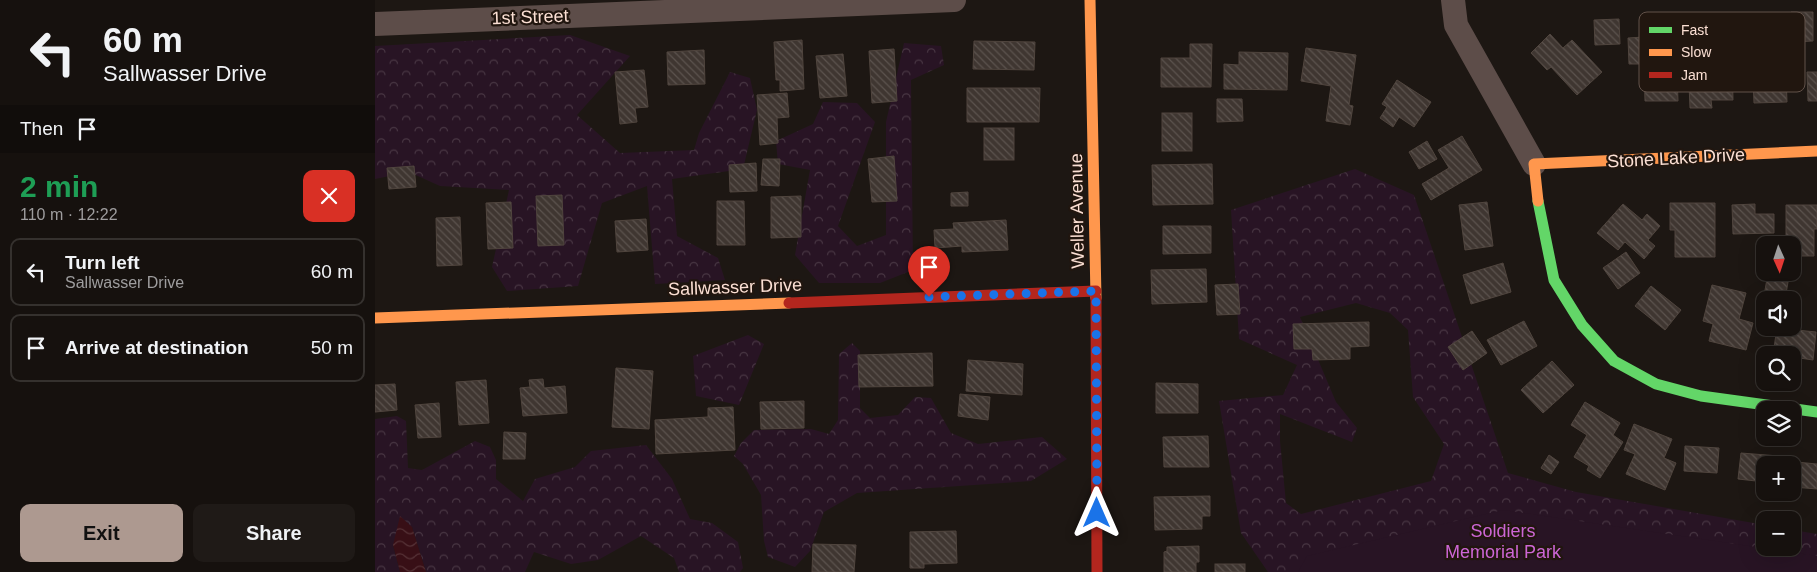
<!DOCTYPE html>
<meta charset="utf-8">
<style>
:root{--surface:#16110e;--page:#1f1a17;--text:#f1f3f6;--muted:#9e9d9e;--line:#35312e;--accent:#ad9990}
body{margin:0;font-family:Helvetica,sans-serif;background:var(--page);color:var(--text);height:100vh;display:flex;flex-direction:column;font-size:19px;white-space:nowrap}
*{box-sizing:border-box;margin:0}
p{font-size:16px;color:var(--muted)}
.icon{flex:none;width:28px;height:28px;fill:none;stroke:currentColor;stroke-width:2;stroke-linecap:round;stroke-linejoin:round}
.map{position:relative;flex:1;overflow:hidden}
.sheet{display:flex;flex-direction:column;background:var(--surface);width:375px}
.sheet>*{flex:none}
.hud{background:#16110e;color:var(--text);overflow:hidden}
.needle{width:32px;rotate:177deg}
.fabs{position:absolute;left:1381px;top:236px;display:grid;gap:10px}
.fabs a{display:grid;place-items:center;width:45px;height:45px;border-radius:10px;background:var(--surface);box-shadow:0 5px 20px #0002,0 0 0 1px var(--line);font-size:25px}
.pin{position:absolute;display:grid;place-items:center;width:42px;height:42px;color:#fff;margin:-51px -21px;border-radius:50% 50% 50% 0;rotate:-45deg;box-shadow:0 0 5px #0007}
.pin .icon{rotate:45deg}
.me{position:absolute;width:55px;margin:-28px;rotate:0deg;stroke-linejoin:round;filter:drop-shadow(0 0 4px #0008)}
.turn{display:flex;align-items:center;gap:18px;height:105px;padding:0 20px;font-size:22px}
.turn .icon{width:65px;height:65px;stroke-width:2.5}
.turn b{display:block;font-size:35px;line-height:42px}
.then{display:flex;align-items:center;height:48px;padding:0 20px;background:#0003;gap:10px;font-size:19px}
.round{display:grid;place-items:center;flex:none;width:52px;height:52px;border-radius:10px;background:var(--page)}
.headline{display:flex;align-items:center;justify-content:space-between;height:85px;padding:0 20px}
h1{font-size:30px;font-weight:600;line-height:38px;color:#1e9e55}
.primary-button{display:flex;gap:10px;margin-top:auto;padding:10px 20px}
.primary-button a{flex:1;height:58px;border-radius:10px;background:var(--accent);color:#111;font-size:20px;font-weight:600;line-height:58px;text-align:center}
.primary-button a+a{background:var(--page);color:var(--text)}
ul{padding:0;list-style:none}
li{display:flex;align-items:center;gap:15px;height:68px;margin:0 10px 8px;padding:0 10px;border:2px solid var(--line);border-radius:10px}
li div{flex:1}
li b{display:block;font-size:19px}
li em{font-style:normal}
main{display:flex;flex:1;min-height:0}
.map>svg:first-child{display:block}
</style>
<main>
<section class="sheet">
<div class="hud">
<div class="turn"><svg class="icon" aria-label="left" viewBox="0 0 24 24"><path d="M17 20v-9H6M10 6l-5 5 5 5"/></svg><div><b>60 m</b>Sallwasser Drive</div></div>
<div class="then">Then<svg class="icon" aria-label="arrive" viewBox="0 0 24 24"><path d="M6 21V4h12l-3 4 3 4H6"/></svg></div>
</div>
<div class="headline"><div><h1>2 min</h1><p>110 m · 12:22</p></div><a class="round" style="background:#d93025;color:#fff"><svg class="icon" aria-label="close" viewBox="0 0 24 24"><path d="M6 6l12 12M18 6L6 18"/></svg></a></div>
<ul>
<li><svg class="icon" aria-label="left" viewBox="0 0 24 24"><path d="M17 20v-9H6M10 6l-5 5 5 5"/></svg><div><b>Turn left</b><p>Sallwasser Drive</p></div><em>60 m</em></li>
<li><svg class="icon" aria-label="arrive" viewBox="0 0 24 24"><path d="M6 21V4h12l-3 4 3 4H6"/></svg><div><b>Arrive at destination</b></div><em>50 m</em></li>
</ul>
<div class="primary-button"><a>Exit</a><a>Share</a></div>
</section>
<div class="map">
<svg width="1442" height="572" viewBox="0 0 1442 572">
<defs>
<pattern id="forest-crowns" width="20" height="18" patternUnits="userSpaceOnUse" patternTransform="scale(1.25)"><rect width="20" height="18" fill="#281424"/><path d="M2 6a3 3 0 1 1 6 0M12 15a3 3 0 1 1 6 0" fill="none" stroke="#483643"/></pattern>
<pattern id="water-waves" width="16" height="10" patternUnits="userSpaceOnUse" patternTransform="scale(1.25)"><rect width="16" height="10" fill="#380f16"/><path d="M0 5q4-4 8 0t8 0" fill="none" stroke="#563237"/></pattern>
<pattern id="building-back-hatch" width="6" height="6" patternUnits="userSpaceOnUse" patternTransform="scale(1.25)"><rect width="6" height="6" fill="#3f3631"/><path d="M-1 5l2 2M0 0l6 6M5-1l2 2" fill="none" stroke="#5c534e"/></pattern>
</defs>
<rect width="100%" height="100%" fill="#1d1713"/>
<!-- forest -->
<g fill="url(#forest-crowns)" fill-rule="evenodd">
<path d="M195 35 255 56 202 115 245 153 319 150 324 133 355 72 375 78 382 110 368 169 297 179 302 236 343 258 350 280 280 284 272 186 227 203 203 286 132 291 117 267 134 190 65 186 34 172 0 179V46Z"/>
<path d="M529 43 566 46 569 65 536 80 538 270 505 283H444L420 255 435 170 403 164 401 141 438 124 448 102 482 103 500 122 463 226 482 246 511 235V122Z"/>
<path d="M980 169 1039 195 1133 473 1201 492 1390 525V548H1418V530L1442 534V572H893L866 533 844 401 908 395 922 365 864 339 856 210ZM981 303 1015 313 1033 330 1038 397 1069 444 1056 481 926 514 911 503 905 441V414L977 442 982 428 961 402 925 317Z"/>
<path d="M373 335 389 344 364 405 321 396 318 356Z"/>
<path d="M477 343 485 351V408L495 418 523 415 540 397 556 398 576 433 603 444 667 437 692 459 656 481 482 493 449 512 435 551 420 567 393 557 389 541 386 495 368 464 359 456 366 443 379 430 436 429 454 434 463 420 464 354Z"/>
<path d="M22 416 31 421 33 468 47 470 100 441 115 447 121 460V479L148 501 160 479 200 467 216 451 271 445 297 479 315 519 337 523 363 542 368 568 365 572H304L299 558 266 536 223 560 196 564 159 552 150 572H51L37 527 18 545 25 572H0V419Z"/>
</g>
<!-- park -->
<path fill="#281424" d="M1128 510 1442 556V572H923L932 556Z"/>
<!-- water -->
<path fill="url(#water-waves)" d="M25 516 37 527 51 572H25L18 545Z"/>
<!-- building -->
<g fill="url(#building-back-hatch)" stroke="#50453e">
<path d="M1416 12H1438V41L1417 42Z"/>
<path d="M1244 19 1245 44 1220 45 1219 20Z"/>
<path d="M1175 34 1188 48 1197 40 1227 72 1202 95 1176 67 1172 70 1156 53Z"/>
<path d="M1269 37 1270 60 1285 59V74L1302 73 1303 101H1270L1269 64H1254L1253 38Z"/>
<path d="M427 40 429 89 405 91V80H401L399 42Z"/>
<path d="M599 41 660 42 659 70 598 69Z"/>
<path d="M815 44H837L836 87H786V58H815Z"/>
<path d="M931 48 981 55 974 105 978 106 975 125 951 121 956 86 926 81Z"/>
<path d="M519 49 522 101 497 103 494 51Z"/>
<path d="M329 50 330 84 293 85 292 52Z"/>
<path d="M864 52 913 53 912 90 849 89V64L864 65Z"/>
<path d="M468 54 472 96 445 98 441 56Z"/>
<path d="M1357 57 1358 100H1336L1337 108H1315L1314 84H1324L1323 58Z"/>
<path d="M269 70 273 107 260 108 262 122 245 124 240 72Z"/>
<path d="M1432 72H1442V101H1433Z"/>
<path d="M1411 74 1412 102 1379 103 1378 76Z"/>
<path d="M1022 80 1056 102 1039 127 1024 117 1018 127 1005 118 1012 107 1007 104Z"/>
<path d="M592 88H665L664 122H592Z"/>
<path d="M412 93 414 117 402 118 403 143 385 145 382 95Z"/>
<path d="M842 99H867L868 121 842 122Z"/>
<rect x="787" y="113" width="30" height="38"/>
<rect x="609" y="128" width="30" height="32"/>
<path d="M1087 136 1107 170 1056 200 1047 184 1074 168 1063 150Z"/>
<path d="M1052 141 1062 159 1044 169 1034 152Z"/>
<path d="M519 156 522 201 497 202 493 159Z"/>
<path d="M388 159H405L404 186 386 185Z"/>
<path d="M381 163 382 191 355 192 354 165Z"/>
<path d="M837 164 838 204 778 205 777 165Z"/>
<path d="M39 166 41 187 14 189 12 168Z"/>
<path d="M593 192V206H576V193Z"/>
<path d="M187 195 189 245 163 246 161 196Z"/>
<path d="M426 196V237L396 238V197Z"/>
<path d="M342 201H369L370 245H342Z"/>
<path d="M136 202 138 248 113 249 111 203Z"/>
<path d="M1112 202 1118 246 1090 250 1084 205Z"/>
<path d="M1295 203H1340V257H1300V230H1295Z"/>
<path d="M1248 204 1267 220 1272 214 1285 226 1273 240 1280 246 1269 259 1250 242 1243 250 1222 233Z"/>
<path d="M1380 204V214H1399V233L1358 234 1357 205Z"/>
<path d="M1411 205H1442V229H1439V256H1418V245H1411Z"/>
<path d="M85 217 87 265 62 266 61 218Z"/>
<path d="M271 219 273 250 242 252 240 221Z"/>
<path d="M631 220 633 250 587 252V246L560 248 559 230 579 229 578 223Z"/>
<path d="M788 226H836V253L788 254Z"/>
<path d="M1251 252 1265 273 1243 289 1228 268Z"/>
<path d="M1128 263 1136 292 1096 304 1088 275Z"/>
<path d="M831 269 832 302 777 304 776 270Z"/>
<path d="M1392 279 1413 282 1410 300H1390V313L1386 312Z"/>
<path d="M863 284 865 314 842 315 840 285Z"/>
<path d="M1337 285 1371 293 1364 319 1378 323 1371 350 1334 341 1338 324 1328 321Z"/>
<path d="M1276 286 1306 310 1290 330 1260 306Z"/>
<path d="M1149 321 1162 346 1126 365 1112 340Z"/>
<path d="M994 322V346L975 347V359L938 360 937 349H919L918 324Z"/>
<path d="M1402 328 1441 332 1438 360 1418 357V355L1398 354Z"/>
<path d="M1097 331 1112 353 1088 370 1073 347Z"/>
<path d="M557 353 558 386 484 387 483 355Z"/>
<path d="M593 360 648 364 647 395 591 391Z"/>
<path d="M1177 361 1199 385 1168 413 1146 390Z"/>
<path d="M241 368 278 371 274 429 237 427Z"/>
<path d="M168 379 169 388 190 386 192 413 148 416 145 388 155 387 154 380Z"/>
<path d="M111 380 114 423 84 425 81 382Z"/>
<path d="M781 383 823 384V413H781Z"/>
<path d="M20 384 22 410 0 412V385Z"/>
<path d="M585 394 615 397 613 420 583 416Z"/>
<path d="M429 401V428L386 429 385 402Z"/>
<path d="M1210 402 1245 423 1238 435 1248 442 1225 478 1212 470 1214 466 1199 457 1212 435 1196 425Z"/>
<path d="M64 403 66 437 43 438 40 405Z"/>
<path d="M358 407 360 450 281 454 280 420 333 417V408Z"/>
<path d="M1259 424 1297 439 1289 458 1301 463 1290 490 1251 474 1260 454 1249 450Z"/>
<path d="M129 432 151 433 150 459H128Z"/>
<path d="M833 436 834 467H789L788 437Z"/>
<path d="M1310 446 1344 448 1342 473 1309 471Z"/>
<path d="M1366 453 1404 456 1403 465H1390V482L1363 479Z"/>
<path d="M1174 455 1184 462 1176 474 1166 468Z"/>
<path d="M1421 462 1442 464V489L1418 487Z"/>
<path d="M835 496V516H827V529L780 530 779 497Z"/>
<path d="M581 531 582 563 549 564V568H535V532Z"/>
<path d="M438 544 481 545 479 572H437Z"/>
<path d="M824 546V562H821V572H789V552L792 551V547Z"/>
<rect x="840" y="564" width="30" height="8"/>
</g>
<g fill="none" stroke-linecap="round" stroke-linejoin="round">
<!-- street -->
<g stroke="#5d4d49" stroke-width="24">
<path d="M1078 0 1081 25 1159 164"/>
<path d="M0 24 579 0"/>
</g>
<!-- fast -->
<path stroke="#63d668" stroke-width="11" d="M1163 201 1179 280 1207 325 1239 361 1281 384 1326 396 1442 412"/>
<!-- slow -->
<g stroke="#ff974d" stroke-width="11">
<path d="M715 0 721 298"/>
<path d="M1163 201 1159 164 1442 151"/>
<path d="M0 318 414 303"/>
</g>
<!-- jam -->
<g stroke="#b3261e" stroke-width="11">
<path d="M721 298 722 572"/>
<path d="M414 303 721 291"/>
</g>
</g>
<g fill="none" stroke-linecap="round" stroke-linejoin="round">
<!-- route -->
<path stroke="#1a73e8" stroke-width="9" stroke-dasharray="0 16.2" d="M554 297 721 291 722 513"/>
</g>
<g text-anchor="middle" dominant-baseline="central" stroke-width="4.5" stroke-linejoin="round" paint-order="stroke">
<!-- street labels -->
<g font-size="18" fill="#fbdfd3" stroke="#21160f">
<text transform="translate(155 17) rotate(-2)">1st Street</text>
<text transform="translate(1301 158) rotate(-3)">Stone Lake Drive</text>
<text transform="translate(702 211) rotate(-91)">Weller Avenue</text>
<text transform="translate(360 287) rotate(-2)">Sallwasser Drive</text>
</g>
<!-- park labels -->
<g font-size="18" fill="#cd66d5" stroke="#21160f">
<text x="1128" y="531">Soldiers<tspan x="1128" dy="21">Memorial Park</tspan></text>
</g>
</g>
<!-- legend -->
<rect x="1264" y="12" width="166" height="80" rx="8" fill="#21160f" stroke="#62524a" stroke-width="1"/>
<rect x="1274" y="27" width="23" height="6" fill="#63d668"/>
<rect x="1274" y="49" width="23" height="7" fill="#ff974d"/>
<rect x="1274" y="72" width="23" height="6" fill="#b3261e"/>
<g font-size="14" fill="#fbdfd3">
<text x="1306" y="35">Fast</text>
<text x="1306" y="57">Slow</text>
<text x="1306" y="80">Jam</text>
</g>
</svg>
<div class="fabs">
<a><svg class="needle" viewBox="-14 -14 28 28"><path d="M0-13l5 13h-10z" fill="#e53935"/><path d="M0 13l5-13h-10z" fill="#9e9d9e"/></svg></a>
<a><svg class="icon" aria-label="sound" viewBox="0 0 24 24"><path d="M4 9h4l5-4v14l-5-4H4zM17 9q2 3 0 6"/></svg></a>
<a><svg class="icon" aria-label="search" viewBox="0 0 24 24"><circle cx="10" cy="10" r="6"/><path d="M15 15l6 6"/></svg></a>
<a><svg class="icon" aria-label="layers" viewBox="0 0 24 24"><path d="M12 4l9 5-9 5-9-5zM3 14l9 5 9-5"/></svg></a>
<a>+</a>
<a>−</a>
</div>
<div class="pin" style="left:554px;top:297px;background:#d93025"><svg class="icon" aria-label="arrive" viewBox="0 0 24 24"><path d="M6 21V4h12l-3 4 3 4H6"/></svg></div>
<svg class="me" style="left:722px;top:513px" viewBox="-20 -20 40 40"><path d="M0-17L14 15 0 8-14 15z" fill="#1a73e8" stroke="#fff" stroke-width="4"/></svg>
</div>
</main>
